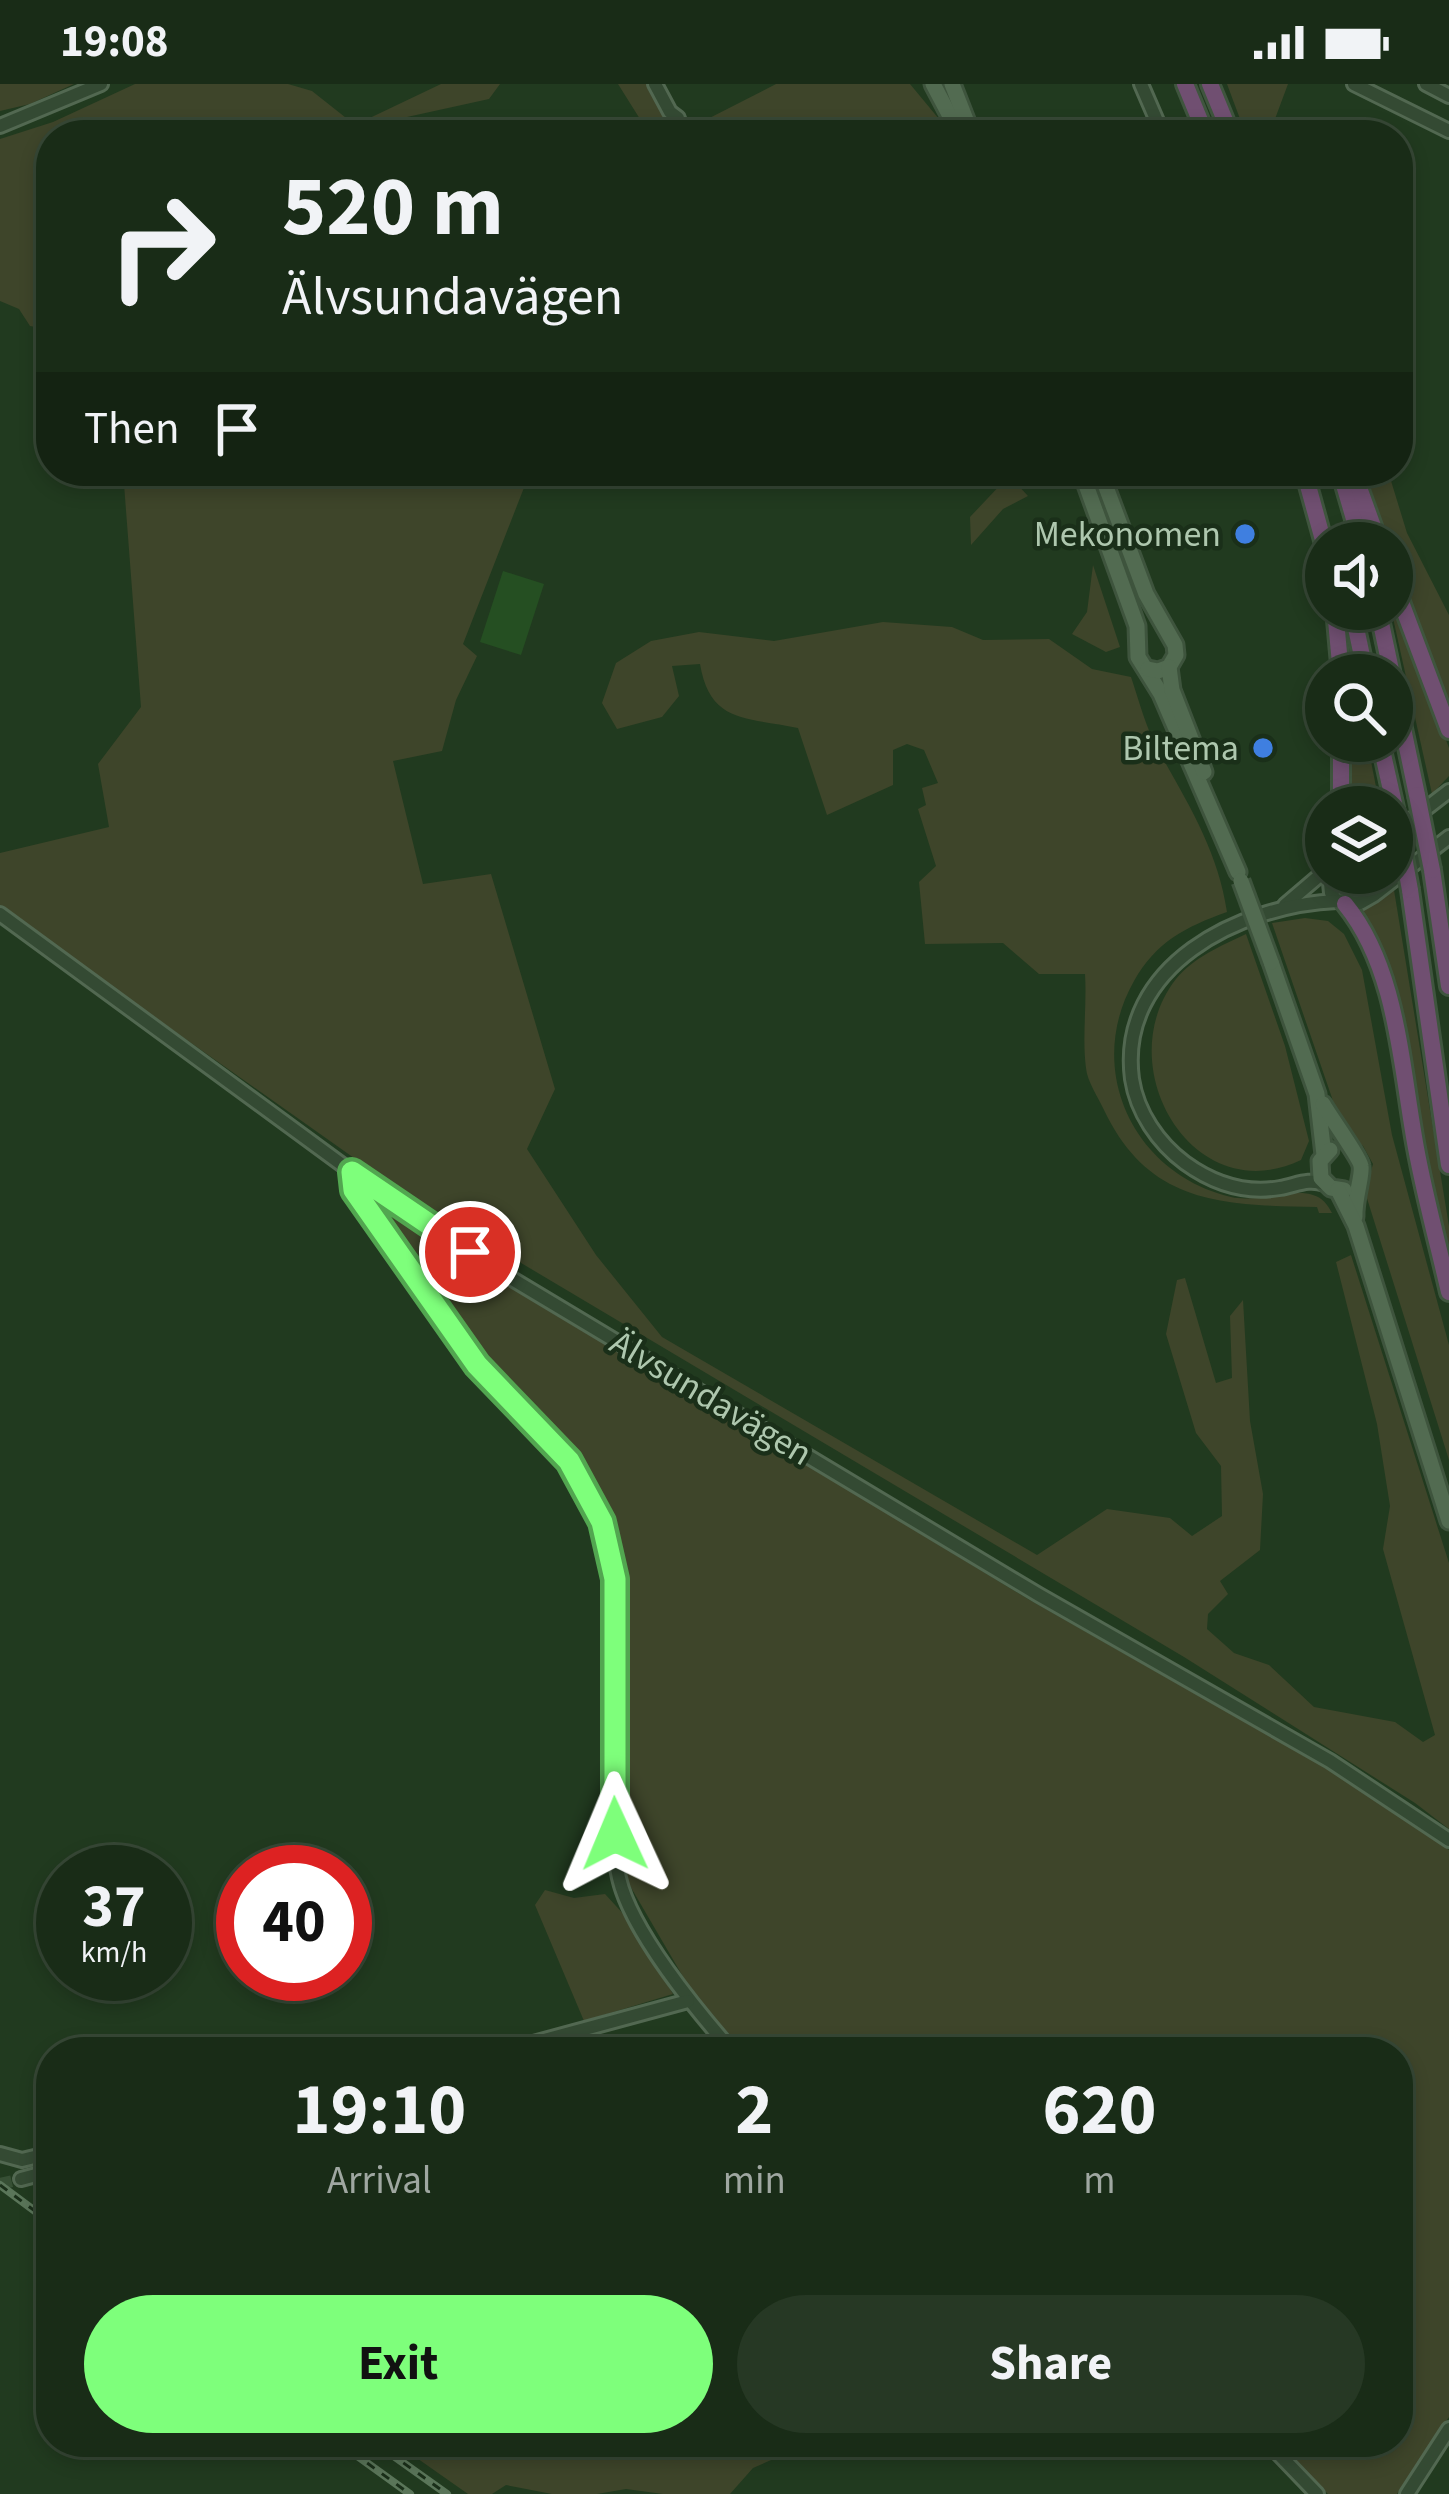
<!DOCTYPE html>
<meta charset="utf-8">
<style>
:root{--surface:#192c17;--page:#263824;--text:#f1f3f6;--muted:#9fa7a1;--line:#374836;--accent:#7eff7b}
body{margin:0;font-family:"Source Sans 3",sans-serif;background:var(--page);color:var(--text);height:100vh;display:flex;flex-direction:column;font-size:45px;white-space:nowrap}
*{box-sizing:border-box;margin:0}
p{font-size:39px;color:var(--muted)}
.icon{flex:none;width:66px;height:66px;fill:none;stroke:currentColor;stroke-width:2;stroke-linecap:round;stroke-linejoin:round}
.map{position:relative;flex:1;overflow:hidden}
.details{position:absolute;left:36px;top:1953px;width:1377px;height:420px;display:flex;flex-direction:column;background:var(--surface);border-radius:48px;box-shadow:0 6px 18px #0003,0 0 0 3px var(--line)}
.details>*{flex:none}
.top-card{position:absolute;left:36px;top:36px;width:1377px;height:366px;border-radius:48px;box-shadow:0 6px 18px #0003,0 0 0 3px var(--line);background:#192c17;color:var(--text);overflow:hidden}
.fabs{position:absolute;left:1305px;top:438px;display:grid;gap:24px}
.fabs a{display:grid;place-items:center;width:108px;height:108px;border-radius:50%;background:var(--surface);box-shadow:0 6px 18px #0003,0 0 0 3px var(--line);font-size:60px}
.speed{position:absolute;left:36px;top:1761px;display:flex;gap:24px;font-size:60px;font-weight:700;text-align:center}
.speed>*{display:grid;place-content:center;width:156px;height:156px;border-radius:50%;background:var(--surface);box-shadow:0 6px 18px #0003,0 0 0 3px var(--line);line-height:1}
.speed small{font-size:30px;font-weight:400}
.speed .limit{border:18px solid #d22;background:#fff;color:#111}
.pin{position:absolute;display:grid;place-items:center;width:102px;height:102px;color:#fff;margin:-51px;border:6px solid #fff;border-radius:50%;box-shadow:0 3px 12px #0007}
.me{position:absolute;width:132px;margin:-66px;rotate:359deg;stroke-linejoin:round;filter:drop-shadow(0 0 9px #0008)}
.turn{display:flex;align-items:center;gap:42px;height:252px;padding:0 48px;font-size:54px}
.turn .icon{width:156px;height:156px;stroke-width:2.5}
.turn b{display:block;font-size:84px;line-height:102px}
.then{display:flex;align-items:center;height:114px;padding:0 48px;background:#0003;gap:24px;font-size:45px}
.eta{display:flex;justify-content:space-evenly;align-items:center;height:204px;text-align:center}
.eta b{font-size:72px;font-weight:700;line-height:84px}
.action{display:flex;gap:24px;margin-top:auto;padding:24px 48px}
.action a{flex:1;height:138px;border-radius:72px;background:var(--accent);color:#111;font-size:48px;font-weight:700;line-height:138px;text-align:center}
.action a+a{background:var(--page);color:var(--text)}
.status{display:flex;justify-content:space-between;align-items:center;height:84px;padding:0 60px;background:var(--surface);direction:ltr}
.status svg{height:33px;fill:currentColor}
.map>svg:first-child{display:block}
</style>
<div class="status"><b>19:08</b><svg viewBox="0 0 49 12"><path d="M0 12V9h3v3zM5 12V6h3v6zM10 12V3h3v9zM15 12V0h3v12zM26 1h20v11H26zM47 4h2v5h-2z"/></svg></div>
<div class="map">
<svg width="1449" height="2410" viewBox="0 0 1449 2410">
<rect width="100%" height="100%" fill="#213a1f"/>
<!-- green -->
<g fill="#3e452a">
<path d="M0 0H74L30 20 0 27Z"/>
<path d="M135 0H288L312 7 355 41 441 0H500L489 15 398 35 376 51H51V246L30 242 19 225 0 217V55L53 38Z"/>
<path d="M618 0H648C657 18 663 42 684 47L776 0H910L939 35 945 51H650Z"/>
<path d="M1227 0H1288L1272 43 1274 51H1246Z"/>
<path d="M123 387H526L527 396 463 560 477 572 456 616 442 667 393 677 423 800 491 790 555 1005 527 1065 596 1171 662 1253 1037 1471 1107 1425 1170 1434 1192 1452 1222 1432 1221 1382 1196 1349 1166 1250 1177 1196 1185 1194 1216 1299 1232 1294 1230 1232 1243 1216 1250 1337 1263 1410 1260 1466 1220 1497 1228 1510 1208 1530 1207 1545 1234 1569 1269 1581 1314 1623 1395 1638 1423 1658 1435 1651 1383 1465 1390 1422 1377 1340 1336 1178 1351 1171 1449 1479V1745L1415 1719 1184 1573 479 1154 371 1086 0 824V769L109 743 98 680 141 623Z"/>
<path d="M959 387H1005L1028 412 1003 425 971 461 970 433 1004 397 999 389 972 400Z"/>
<path d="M1364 387H1388L1407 449 1449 531V629Z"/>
<path d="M1093 481 1120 563 1106 568 1072 550 1087 528Z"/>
<path d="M1392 510 1449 664V692L1432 710 1391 525Z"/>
<path d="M883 538 952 543 983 556 1049 555 1092 585 1131 593C1139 617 1146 643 1157 664 1187 718 1218 766 1227 828 1185 843 1156 858 1134 897 1084 985 1133 1090 1231 1113 1257 1119 1292 1104 1313 1111 1323 1114 1327 1120 1332 1129H1319L1317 1123C1223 1121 1149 1121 1104 1026 1098 1013 1087 997 1086 984 1082 953 1087 921 1085 890H1039L1003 859 925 860 919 798 936 782 918 725 926 721 922 704 938 699 924 666 907 660 893 666V701L827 731 798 644C747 633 710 640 700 580L672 582 679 612 662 633 617 645 602 619 616 579 651 557 699 548 774 557Z"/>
<path d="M1347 657H1367L1380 723H1348Z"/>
<path d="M1393 800 1449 1142V1183L1429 1099 1394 911 1357 828 1376 818Z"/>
<path d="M1305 834 1328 837 1344 850 1362 886 1392 1051 1449 1261V1376L1365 1108 1373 1080 1363 1062 1343 1046 1272 839Z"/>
<path d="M1246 850 1285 962 1309 1057 1301 1076C1193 1128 1108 982 1176 895 1194 873 1221 862 1246 850Z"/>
<path d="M368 1103 463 1172 1028 1515 1376 1712 1449 1766V2333L1397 2410H1328L1275 2358H1398V1968H744L692 1908 626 1795 622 1749 623 1489 608 1439 585 1390 482 1279 366 1109Z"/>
<path d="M545 1806 574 1814 605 1810 627 1834 673 1910 584 1937 535 1821Z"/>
<path d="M394 2358H812L753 2384 730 2410H663L626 2405 597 2410H552L506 2401 492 2410H468Z"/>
</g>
<!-- water -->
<path fill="#254f22" d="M503 487 544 500 521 571 480 558Z"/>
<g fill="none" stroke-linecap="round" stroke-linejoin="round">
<!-- minor-tunnel -->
<path stroke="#364f34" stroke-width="12" stroke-dasharray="12 6" stroke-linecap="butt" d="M0 2100 21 2095"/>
<defs>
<g id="minor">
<path d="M655 0 670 28 678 34"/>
<path d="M1141 0 1163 51"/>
<path d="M1354 0 1449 47"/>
<path d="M1426 0 1449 12"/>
<path d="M0 42 101 0"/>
<path d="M1393 750 1449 707"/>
<path d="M1329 789 1331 809 1337 817 1360 819 1374 811 1449 753"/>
<path d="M1285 821 1326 786"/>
<path d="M0 830 352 1088 469 1169 1039 1511 1330 1677 1449 1756"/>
<path d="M352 1088 354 1106C395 1162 430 1224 474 1277 519 1332 577 1371 602 1441 619 1488 615 1535 615 1585 615 1650 605 1731 619 1794 631 1847 697 1927 733 1968"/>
<path d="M1325 1100C1308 1094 1297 1101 1280 1104 1245 1110 1214 1100 1185 1079 1158 1059 1137 1028 1132 995 1117 882 1240 821 1337 817"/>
<path d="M500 1968 688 1917"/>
<path d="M0 2070 22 2076 51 2069"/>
<path d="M21 2095 51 2087"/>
<path d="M1267 2358 1317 2410"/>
<path d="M1407 2410 1449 2345"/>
</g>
<g id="major">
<path d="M933 0 960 51"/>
<path d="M952 0 972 51"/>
<path d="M1081 387 1137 542 1138 573 1161 610 1238 788"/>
<path d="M1100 387 1146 510 1175 561 1176 571 1169 583 1158 587 1148 585"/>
<path d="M1169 583 1172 606 1204 688"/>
<path d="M1271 878 1317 1010 1324 1071"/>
<path d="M1323 1020C1329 1031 1360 1074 1361 1082 1363 1091 1354 1115 1355 1133"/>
<path d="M1330 1066 1320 1077 1321 1094 1331 1104 1344 1106"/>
<path d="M1338 1106 1356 1142 1449 1437"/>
</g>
<g id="highway">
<path d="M1185 0 1206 51"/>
<path d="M1210 0 1231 51"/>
<path d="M1304 387 1326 467"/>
<path d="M1340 387 1361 459"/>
<path d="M1353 387 1379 459"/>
<path d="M1392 494 1449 646"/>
<path d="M1335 525 1341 591"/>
<path d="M1352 525 1366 591"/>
<path d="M1378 525 1392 591"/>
<path d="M1392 592 1417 711"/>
<path d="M1380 657 1395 724"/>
<path d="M1341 723V657"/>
<path d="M1432 786 1449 902"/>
<path d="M1410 806 1449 1081"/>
<path d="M1345 820C1398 885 1401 984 1416 1064 1425 1113 1438 1160 1449 1208"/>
</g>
</defs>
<!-- minor casing -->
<use href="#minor" stroke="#526851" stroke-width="18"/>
<!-- major casing -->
<use href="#major" stroke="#3e543d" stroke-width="21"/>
<!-- highway casing -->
<use href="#highway" stroke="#3f553e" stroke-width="22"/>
<!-- minor -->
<use href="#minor" stroke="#344a33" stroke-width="12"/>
<!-- major -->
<use href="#major" stroke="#526b51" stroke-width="15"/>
<!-- highway -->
<use href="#highway" stroke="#704f71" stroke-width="16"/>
<defs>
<g id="rail">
<path d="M0 2101 51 2139"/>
<path d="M338 2358 410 2410"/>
<path d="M374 2358 447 2410"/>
</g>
</defs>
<!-- rail casing -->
<use href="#rail" stroke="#5a7559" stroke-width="8"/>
<!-- rail -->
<use href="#rail" stroke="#1a2f19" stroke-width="3" stroke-dasharray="9" stroke-linecap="butt"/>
<defs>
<path id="major-bridge" d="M1241 797 1271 878"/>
<g id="highway-bridge">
<path d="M1417 711 1432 786"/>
<path d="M1395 724 1410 806"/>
</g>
</defs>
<!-- major-bridge casing -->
<use href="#major-bridge" stroke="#3e543d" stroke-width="21" stroke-linecap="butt"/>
<!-- highway-bridge casing -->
<use href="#highway-bridge" stroke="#3f553e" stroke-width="22" stroke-linecap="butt"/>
<!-- major-bridge -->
<use href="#major-bridge" stroke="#526b51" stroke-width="15"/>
<!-- highway-bridge -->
<use href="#highway-bridge" stroke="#704f71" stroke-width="16"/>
</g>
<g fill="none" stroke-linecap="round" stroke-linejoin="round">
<defs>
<path id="route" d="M470 1168 352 1088 354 1106 477 1281 569 1377 602 1438 615 1495V1750"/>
</defs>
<!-- route casing -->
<use href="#route" stroke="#52a650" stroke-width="30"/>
<!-- route -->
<use href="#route" stroke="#7eff7b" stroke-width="21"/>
</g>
<!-- markers -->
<g fill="#3f7fe0" stroke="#1a2f19" stroke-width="4.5">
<circle cx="1245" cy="450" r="12"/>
<circle cx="1263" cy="664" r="12"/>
</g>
<g text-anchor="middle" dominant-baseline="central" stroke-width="9" stroke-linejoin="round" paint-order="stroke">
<!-- poi labels -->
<g font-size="36" fill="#aec7ae" stroke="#1a2f19" text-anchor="end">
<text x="1221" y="450">Mekonomen</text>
<text x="1239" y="664">Biltema</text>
</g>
<!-- street labels -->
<g font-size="36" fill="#aec7ae" stroke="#1a2f19">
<text transform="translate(711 1314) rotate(31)">Älvsundavägen</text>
</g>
</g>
</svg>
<div class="fabs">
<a><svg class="icon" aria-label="sound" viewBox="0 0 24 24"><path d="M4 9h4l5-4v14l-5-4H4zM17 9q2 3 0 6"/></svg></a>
<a><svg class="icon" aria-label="search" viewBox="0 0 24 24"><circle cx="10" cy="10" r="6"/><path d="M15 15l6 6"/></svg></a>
<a><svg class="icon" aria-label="layers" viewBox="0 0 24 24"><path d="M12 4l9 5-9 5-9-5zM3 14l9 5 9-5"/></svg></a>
</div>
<div class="speed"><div>37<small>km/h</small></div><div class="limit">40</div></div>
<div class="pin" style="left:470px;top:1168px;background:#d93025"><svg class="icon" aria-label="arrive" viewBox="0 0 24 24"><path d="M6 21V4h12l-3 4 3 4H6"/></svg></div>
<svg class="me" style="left:615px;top:1750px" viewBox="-20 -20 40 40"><path d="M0-17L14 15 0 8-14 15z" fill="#7eff7b" stroke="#fff" stroke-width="4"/></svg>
<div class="top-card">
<div class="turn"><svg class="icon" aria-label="right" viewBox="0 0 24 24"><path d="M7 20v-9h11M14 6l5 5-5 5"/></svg><div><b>520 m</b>Älvsundavägen</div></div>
<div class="then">Then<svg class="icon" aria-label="arrive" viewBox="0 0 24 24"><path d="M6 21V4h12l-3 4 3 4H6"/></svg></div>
</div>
<section class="details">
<div class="eta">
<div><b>19:10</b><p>Arrival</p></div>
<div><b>2</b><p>min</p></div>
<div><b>620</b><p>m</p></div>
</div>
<div class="action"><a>Exit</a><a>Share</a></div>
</section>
</div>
